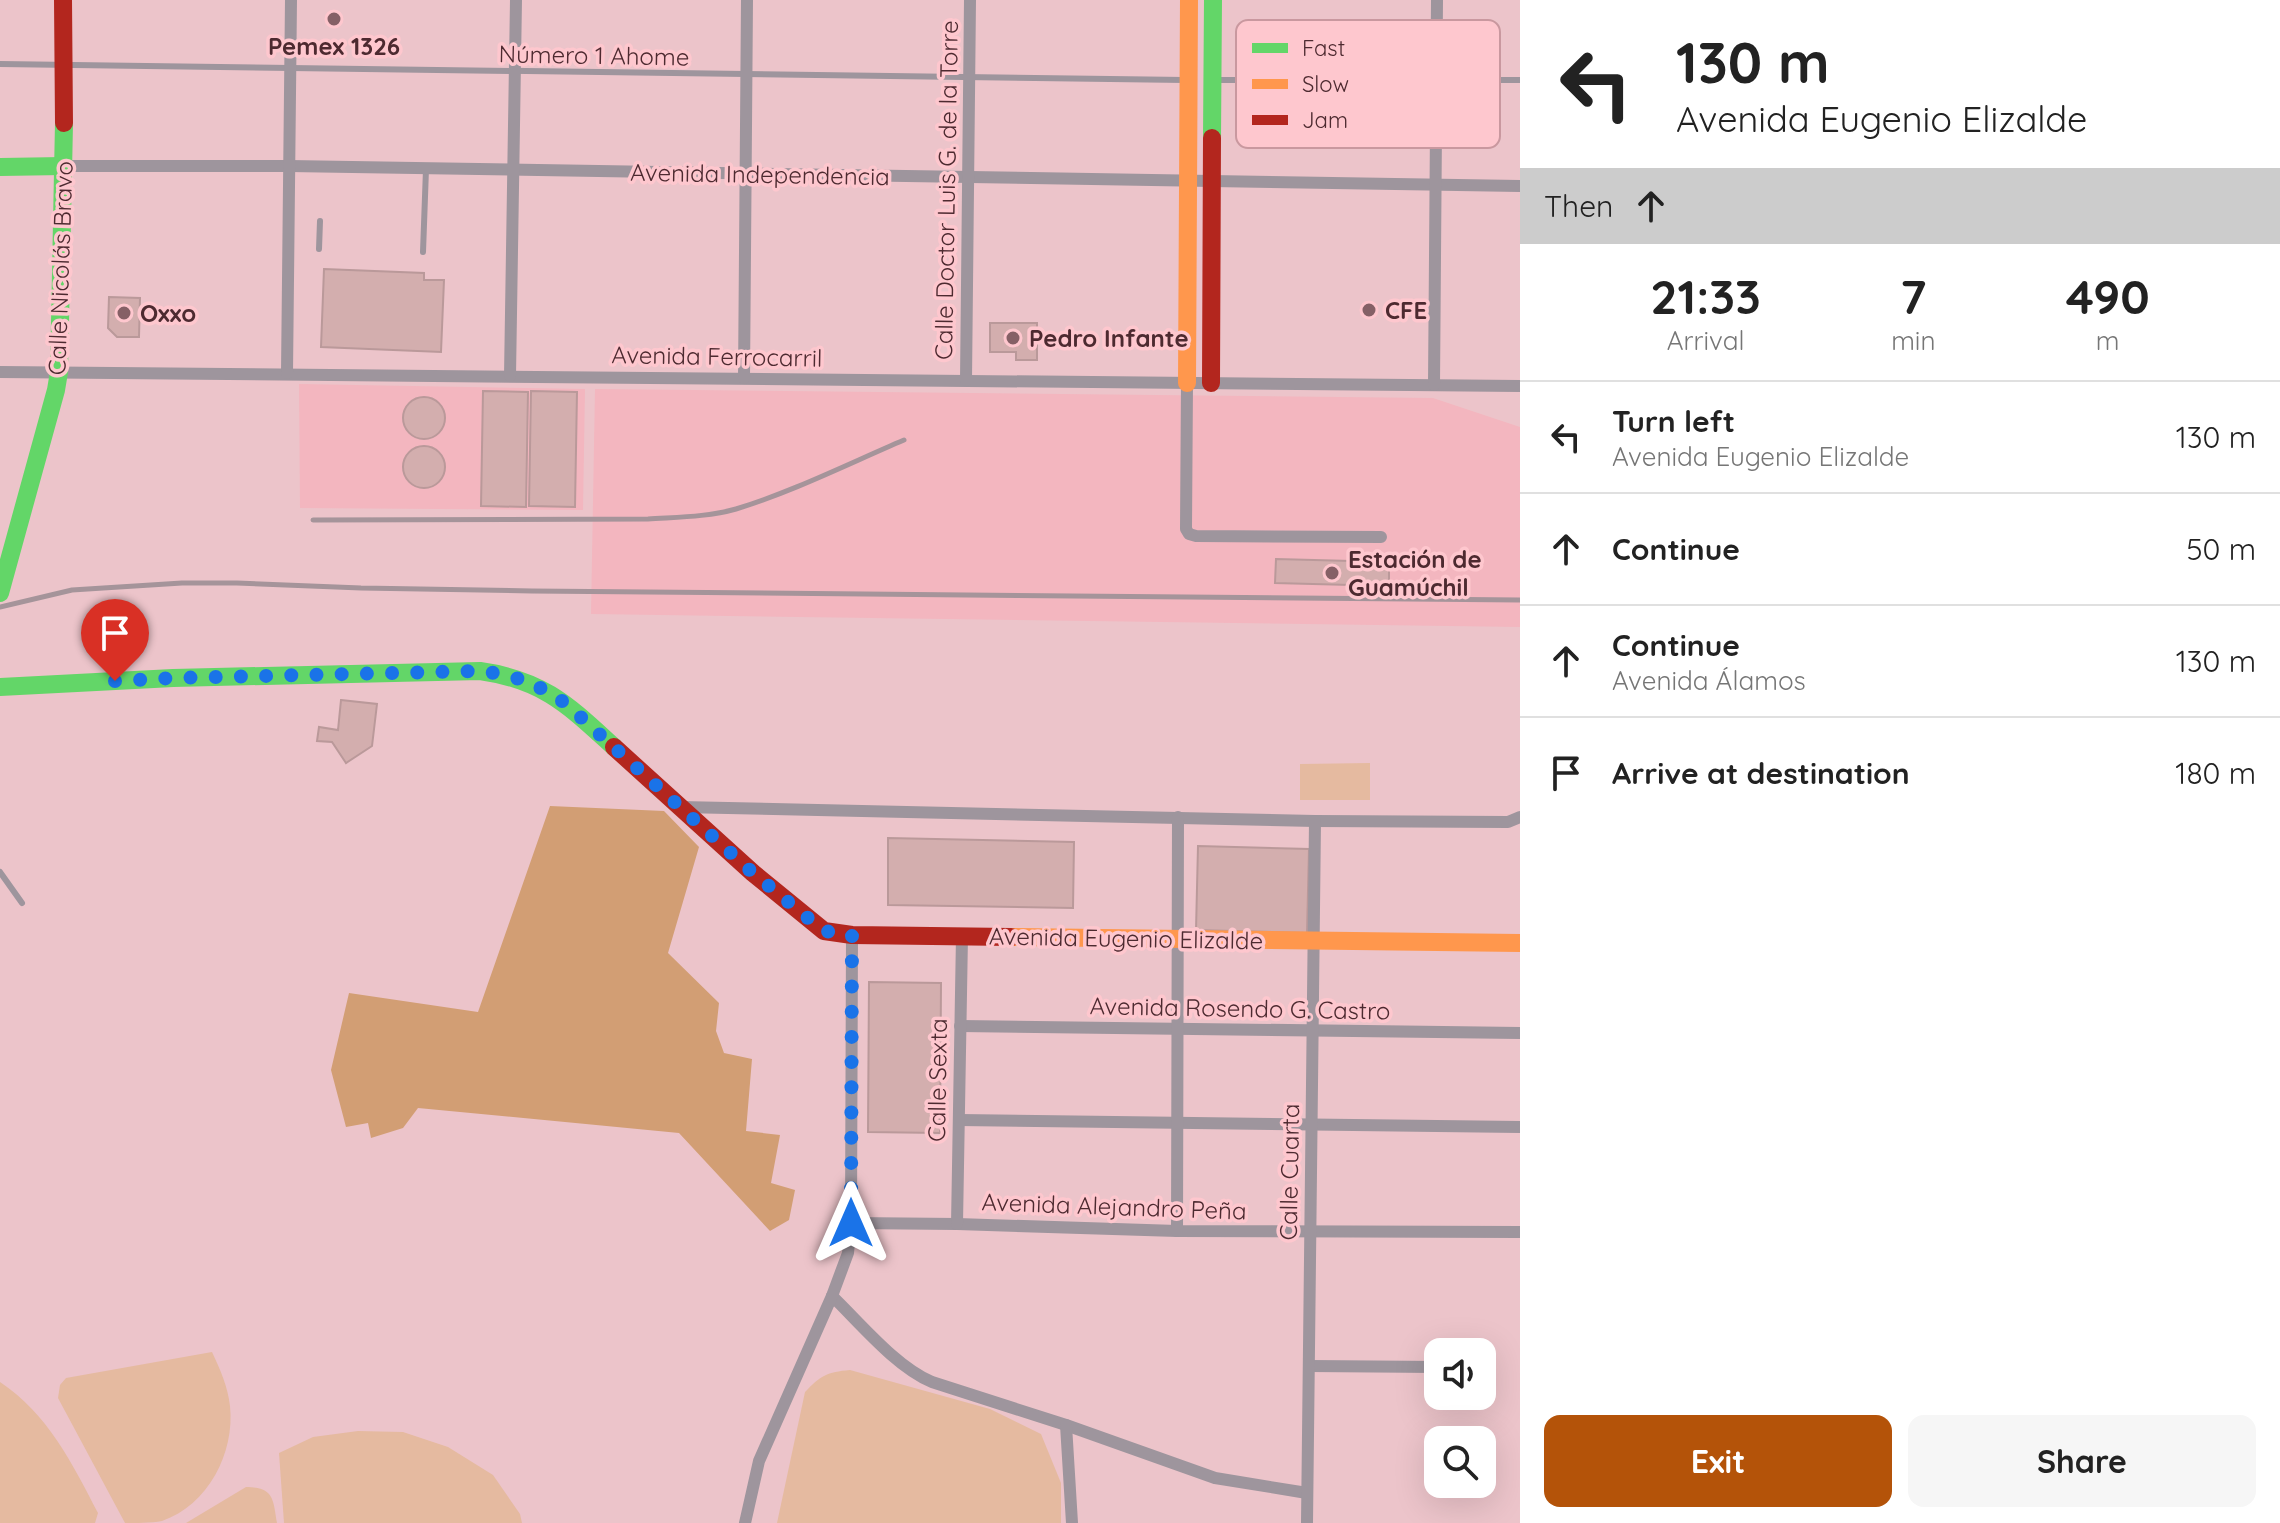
<!DOCTYPE html>
<meta charset="utf-8">
<style>
:root{--surface:#fff;--page:#f6f6f6;--text:#222;--muted:#767676;--line:#e0e0e0;--accent:#b45309}
body{margin:0;font-family:Quicksand,sans-serif;background:var(--page);color:var(--text);height:100vh;display:flex;flex-direction:column;font-size:30px;white-space:nowrap}
*{box-sizing:border-box;margin:0}
p{font-size:26px;color:var(--muted)}
.icon{flex:none;width:44px;height:44px;fill:none;stroke:currentColor;stroke-width:2;stroke-linecap:round;stroke-linejoin:round}
.map{position:relative;flex:1;overflow:hidden}
.side{display:flex;flex-direction:column;background:var(--surface);width:760px}
.side>*{flex:none}
.guide{background:#fff;color:var(--text);overflow:hidden}
.buttons{position:absolute;left:1424px;top:1338px;display:grid;gap:16px}
.buttons a{display:grid;place-items:center;width:72px;height:72px;border-radius:16px;background:var(--surface);box-shadow:0 8px 32px #0002;font-size:40px}
.pin{position:absolute;display:grid;place-items:center;width:68px;height:68px;color:#fff;margin:-82px -34px;border-radius:50% 50% 50% 0;rotate:-45deg;box-shadow:0 0 8px #0007}
.pin .icon{rotate:45deg}
.me{position:absolute;width:88px;margin:-44px;rotate:0deg;stroke-linejoin:round;filter:drop-shadow(0 0 6px #0008)}
.turn{display:flex;align-items:center;gap:28px;height:168px;padding:0 24px;font-size:36px}
.turn .icon{width:104px;height:104px;stroke-width:2.5}
.turn b{display:block;font-size:56px;line-height:68px}
.then{display:flex;align-items:center;height:76px;padding:0 24px;background:#0003;gap:16px;font-size:30px}
.eta{display:flex;justify-content:space-evenly;align-items:center;height:136px;text-align:center}
.eta b{font-size:48px;font-weight:800;line-height:56px}
.action{display:flex;gap:16px;margin-top:auto;padding:16px 24px}
.action a{flex:1;height:92px;border-radius:16px;background:var(--accent);color:#fff;font-size:32px;font-weight:800;line-height:92px;text-align:center}
.action a+a{background:var(--page);color:var(--text)}
ul{padding:0;list-style:none}
li{display:flex;align-items:center;gap:24px;height:112px;padding:0 24px;border-top:2px solid var(--line)}
li div{flex:1}
li b{display:block;font-size:30px}
li em{font-style:normal}
main{display:flex;flex:1;min-height:0}
.map>svg:first-child{display:block}
</style>
<main>
<div class="map">
<svg width="1520" height="1523" viewBox="0 0 1520 1523">
<rect width="100%" height="100%" fill="#ecc4ca"/>
<!-- built -->
<g fill="#f3b6bf">
<path d="M299 384 585 389 583 510 300 508Z"/>
<path d="M595 389 1433 398 1520 427V627L591 614Z"/>
</g>
<!-- green -->
<g fill="#e5baa0">
<path d="M1370 763V800H1300V764Z"/>
<path d="M212 1352C220 1369 228 1387 230 1406 235 1453 208 1505 162 1521 151 1523 136 1523 125 1523L58 1398 60 1385 66 1378Z"/>
<path d="M850 1370 990 1409 1041 1434 1061 1483V1523H777L805 1392C820 1376 827 1372 850 1370Z"/>
<path d="M0 1382C48 1414 72 1463 98 1513L95 1523H0Z"/>
<path d="M358 1431 403 1432 448 1447 493 1475 520 1514 522 1523H284L279 1453 313 1437Z"/>
<path d="M246 1487C274 1487 273 1499 277 1523H186Z"/>
</g>
<!-- forest -->
<path fill="#d29e74" d="M550 806 664 811 699 847 668 953 719 1003 716 1031 724 1053 752 1059 746 1131 780 1135 771 1183 795 1190 789 1220 770 1231 679 1133 418 1108 403 1128 371 1138 368 1123 346 1127 331 1070 349 993 478 1012Z"/>
<!-- building -->
<g fill="#d3aeae" stroke="#ba999a" stroke-width="2">
<path d="M324 269 424 273V280H444L441 352 321 347Z"/>
<path d="M109 297 140 298 139 337H117L108 328Z"/>
<path d="M990 323H1037V360H1016V352H990Z"/>
<path d="M483 391 528 392 526 507 481 506Z"/>
<path d="M531 391 577 392 575 507 529 506Z"/>
<circle cx="424" cy="418" r="21"/>
<circle cx="424" cy="467" r="21"/>
<path d="M1276 559 1389 562V586L1275 583Z"/>
<path d="M341 700 377 704 372 746 346 763 332 742 317 741 319 727 338 730Z"/>
<path d="M888 838 1074 842 1073 908 888 905Z"/>
<path d="M1198 846 1309 849 1307 933 1196 930Z"/>
<path d="M869 982 941 983 940 1133 868 1132Z"/>
</g>
<g fill="none" stroke-linecap="round" stroke-linejoin="round">
<!-- lane -->
<g stroke="#9e959d" stroke-width="6">
<path d="M0 64 1185 80"/>
<path d="M1217 80H1520"/>
<path d="M319 249 320 221"/>
<path d="M423 252 426 169"/>
<path d="M0 872 22 903"/>
</g>
<!-- street -->
<g stroke="#9e959d" stroke-width="12">
<path d="M64 166H289L1520 186"/>
<path d="M0 372 1520 386"/>
<path d="M287 373 291 0"/>
<path d="M510 376 516 0"/>
<path d="M744 378 747 0"/>
<path d="M966 380 970 0"/>
<path d="M1187 383 1186 529 1189 534 1196 536 1381 537"/>
<path d="M1434 385 1437 0"/>
<path d="M680 807 1315 821 1508 822 1520 817"/>
<path d="M960 1026 1520 1033"/>
<path d="M959 1120 1520 1127"/>
<path d="M851 1223 957 1224 1177 1231 1520 1232"/>
<path d="M957 1224 962 936"/>
<path d="M1177 1231 1178 817"/>
<path d="M832 1296C860 1323 896 1367 932 1382L1066 1425 1215 1478 1307 1493"/>
<path d="M1309 1366 1438 1367"/>
<path d="M1066 1425 1072 1523"/>
<path d="M745 1523 759 1461 832 1296 848 1253 851 1223 852 935"/>
<path d="M1307 1523 1315 821"/>
</g>
<!-- fast -->
<g stroke="#63d668" stroke-width="18">
<path d="M1212 138 1213 0"/>
<path d="M0 167 64 166"/>
<path d="M0 593 56 390 59 372 64 123"/>
<path d="M0 687 173 678 480 671C544 680 569 706 614 747"/>
</g>
<!-- slow -->
<g stroke="#ff974d" stroke-width="18">
<path d="M1187 383 1189 0"/>
<path d="M1011 937 1520 943"/>
</g>
<!-- jam -->
<g stroke="#b3261e" stroke-width="18">
<path d="M63 0 64 123"/>
<path d="M1211 383 1212 138"/>
<path d="M614 747 753 873 824 931 852 935 1011 937"/>
</g>
<!-- rail -->
<g stroke="#a5949a" stroke-width="5">
<path d="M313 520 648 519C677 517 708 517 736 509 792 492 850 463 904 440"/>
<path d="M0 607 72 590 182 583H237L361 588 532 591 1520 600"/>
</g>
</g>
<g fill="none" stroke-linecap="round" stroke-linejoin="round">
<!-- route -->
<path stroke="#1a73e8" stroke-width="14" stroke-dasharray="0 25.2" d="M115 681 173 678 480 671C515 675 536 683 565 703L753 873 820 928 824 931 852 935 851 1223"/>
</g>
<!-- markers -->
<g fill="#856066" stroke="#fec7ce" stroke-width="3">
<circle cx="334" cy="19" r="8"/>
<circle cx="1369" cy="310" r="8"/>
<circle cx="124" cy="313" r="8"/>
<circle cx="1013" cy="338" r="8"/>
<circle cx="1332" cy="573" r="8"/>
</g>
<g text-anchor="middle" dominant-baseline="central" stroke-width="7" stroke-linejoin="round" paint-order="stroke">
<!-- poi labels -->
<g font-size="24" font-weight="bold" fill="#4d2a30" stroke="#fec7ce" text-anchor="start">
<text x="334" y="46" text-anchor="middle">Pemex 1326</text>
<text x="1385" y="310">CFE</text>
<text x="140" y="313">Oxxo</text>
<text x="1029" y="338">Pedro Infante</text>
<text x="1348" y="559">Estación de<tspan x="1348" dy="28">Guamúchil</tspan></text>
</g>
<!-- street labels -->
<g font-size="24" fill="#4d2a30" stroke="#fec7ce">
<text transform="translate(594 55) rotate(1)">Número 1 Ahome</text>
<text transform="translate(760 174) rotate(1)">Avenida Independencia</text>
<text transform="translate(946 190) rotate(-89)">Calle Doctor Luis G. de la Torre</text>
<text transform="translate(60 268) rotate(-88)">Calle Nicolás Bravo</text>
<text transform="translate(717 356) rotate(1)">Avenida Ferrocarril</text>
<text transform="translate(1126 938) rotate(1)">Avenida Eugenio Elizalde</text>
<text transform="translate(1240 1008) rotate(1)">Avenida Rosendo G. Castro</text>
<text transform="translate(937 1080) rotate(-89)">Calle Sexta</text>
<text transform="translate(1289 1172) rotate(-89)">Calle Cuarta</text>
<text transform="translate(1114 1206) rotate(2)">Avenida Alejandro Peña</text>
</g>
</g>
<!-- legend -->
<rect x="1236" y="20" width="264" height="128" rx="12" fill="#fec7ce" stroke="#c9989f" stroke-width="2"/>
<rect x="1252" y="43" width="36" height="10" fill="#63d668"/>
<rect x="1252" y="79" width="36" height="10" fill="#ff974d"/>
<rect x="1252" y="115" width="36" height="10" fill="#b3261e"/>
<g font-size="22" fill="#4d2a30">
<text x="1302" y="56">Fast</text>
<text x="1302" y="92">Slow</text>
<text x="1302" y="128">Jam</text>
</g>
</svg>
<div class="buttons">
<a><svg class="icon" aria-label="sound" viewBox="0 0 24 24"><path d="M4 9h4l5-4v14l-5-4H4zM17 9q2 3 0 6"/></svg></a>
<a><svg class="icon" aria-label="search" viewBox="0 0 24 24"><circle cx="10" cy="10" r="6"/><path d="M15 15l6 6"/></svg></a>
</div>
<div class="pin" style="left:115px;top:681px;background:#d93025"><svg class="icon" aria-label="arrive" viewBox="0 0 24 24"><path d="M6 21V4h12l-3 4 3 4H6"/></svg></div>
<svg class="me" style="left:851px;top:1223px" viewBox="-20 -20 40 40"><path d="M0-17L14 15 0 8-14 15z" fill="#1a73e8" stroke="#fff" stroke-width="4"/></svg>
</div>
<section class="side">
<div class="guide">
<div class="turn"><svg class="icon" aria-label="left" viewBox="0 0 24 24"><path d="M17 20v-9H6M10 6l-5 5 5 5"/></svg><div><b>130 m</b>Avenida Eugenio Elizalde</div></div>
<div class="then">Then<svg class="icon" aria-label="ahead" viewBox="0 0 24 24"><path d="M12 20V5M6 11l6-6 6 6"/></svg></div>
</div>
<div class="eta">
<div><b>21:33</b><p>Arrival</p></div>
<div><b>7</b><p>min</p></div>
<div><b>490</b><p>m</p></div>
</div>
<ul>
<li><svg class="icon" aria-label="left" viewBox="0 0 24 24"><path d="M17 20v-9H6M10 6l-5 5 5 5"/></svg><div><b>Turn left</b><p>Avenida Eugenio Elizalde</p></div><em>130 m</em></li>
<li><svg class="icon" aria-label="ahead" viewBox="0 0 24 24"><path d="M12 20V5M6 11l6-6 6 6"/></svg><div><b>Continue</b></div><em>50 m</em></li>
<li><svg class="icon" aria-label="ahead" viewBox="0 0 24 24"><path d="M12 20V5M6 11l6-6 6 6"/></svg><div><b>Continue</b><p>Avenida Álamos</p></div><em>130 m</em></li>
<li><svg class="icon" aria-label="arrive" viewBox="0 0 24 24"><path d="M6 21V4h12l-3 4 3 4H6"/></svg><div><b>Arrive at destination</b></div><em>180 m</em></li>
</ul>
<div class="action"><a>Exit</a><a>Share</a></div>
</section>
</main>
